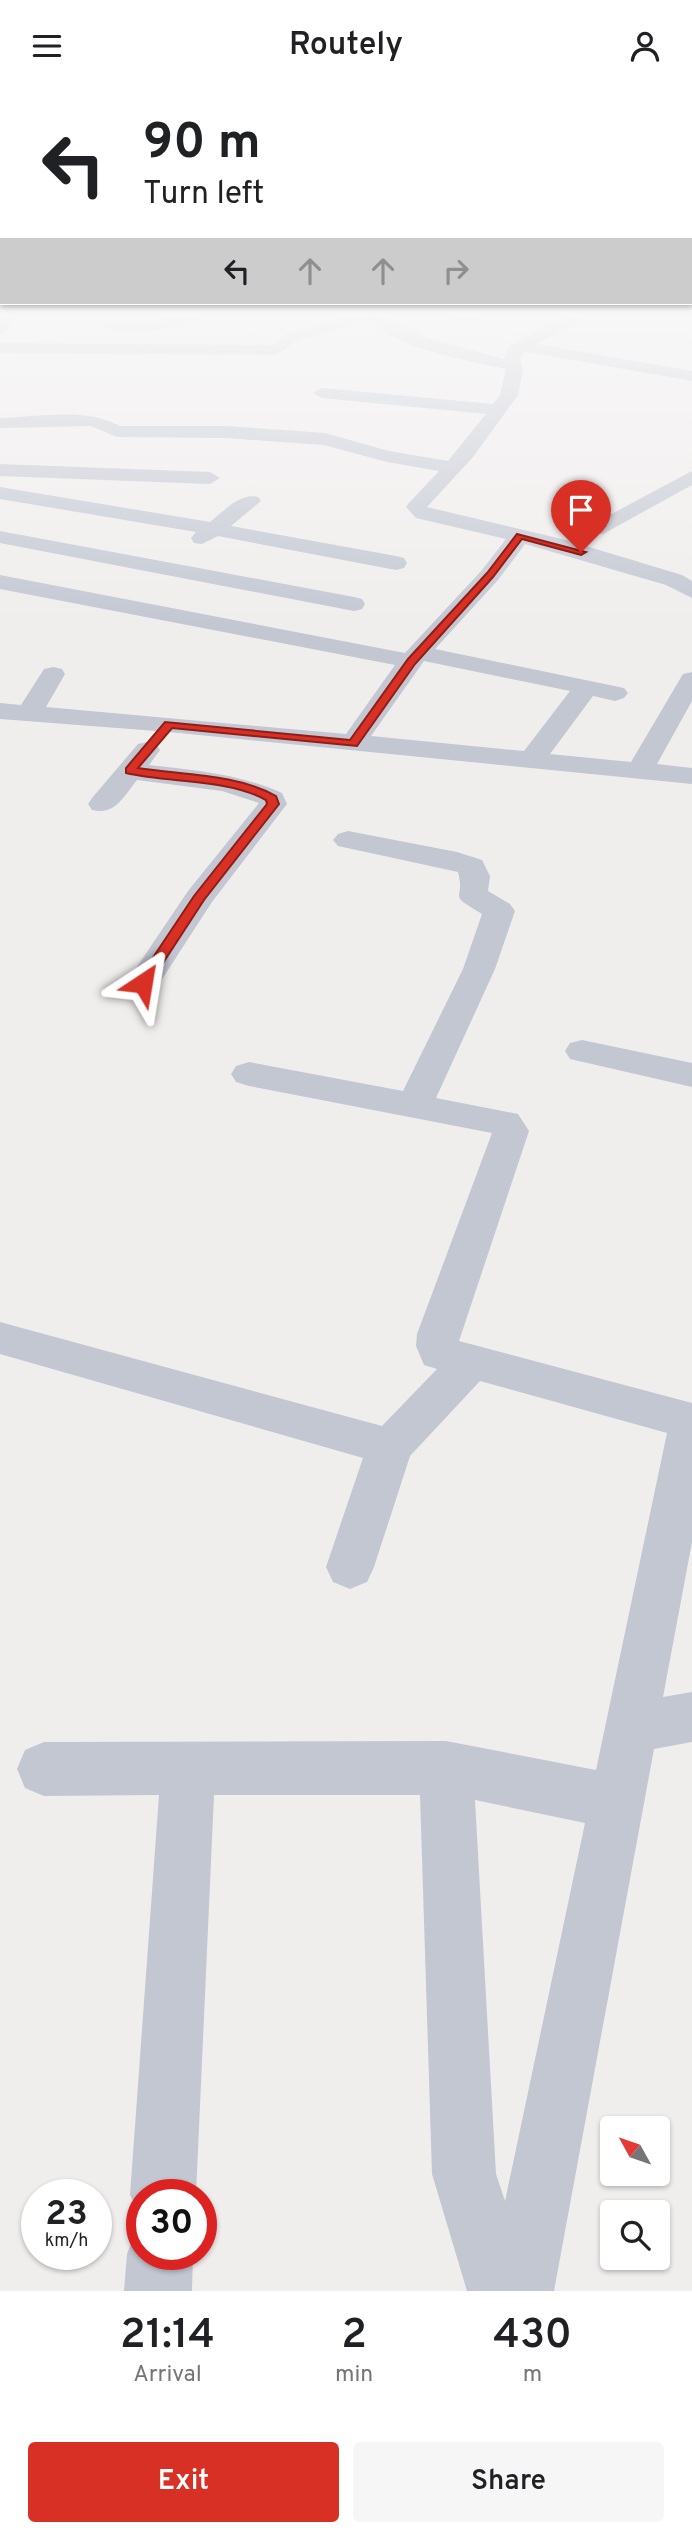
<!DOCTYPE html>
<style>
:root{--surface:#fff;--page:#f6f6f6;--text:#202124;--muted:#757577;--accent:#d93025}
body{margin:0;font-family:Overpass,sans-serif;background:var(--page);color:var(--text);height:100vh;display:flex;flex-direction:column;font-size:26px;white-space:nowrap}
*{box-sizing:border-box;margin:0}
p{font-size:23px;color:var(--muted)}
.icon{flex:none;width:38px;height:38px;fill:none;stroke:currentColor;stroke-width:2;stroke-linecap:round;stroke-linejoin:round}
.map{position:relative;height:2200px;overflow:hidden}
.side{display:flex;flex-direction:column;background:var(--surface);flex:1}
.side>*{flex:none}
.top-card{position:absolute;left:0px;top:0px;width:693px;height:214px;box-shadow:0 2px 5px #0004;background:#fff;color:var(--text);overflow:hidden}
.needle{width:46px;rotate:310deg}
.controls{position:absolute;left:600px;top:2025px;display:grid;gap:14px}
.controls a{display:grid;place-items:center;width:70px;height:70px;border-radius:7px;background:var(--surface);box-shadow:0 2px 5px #0004;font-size:35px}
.speed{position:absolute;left:21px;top:2088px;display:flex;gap:14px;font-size:35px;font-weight:700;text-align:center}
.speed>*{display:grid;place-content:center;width:91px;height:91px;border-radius:50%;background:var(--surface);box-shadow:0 2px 5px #0004;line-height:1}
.speed small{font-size:18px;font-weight:400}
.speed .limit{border:10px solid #d22;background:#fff;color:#111}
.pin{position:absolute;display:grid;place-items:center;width:60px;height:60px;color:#fff;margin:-72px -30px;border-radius:50% 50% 50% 0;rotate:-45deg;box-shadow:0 0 7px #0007}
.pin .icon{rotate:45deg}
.me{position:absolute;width:77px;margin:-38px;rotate:33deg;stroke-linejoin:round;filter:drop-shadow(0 0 5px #0008)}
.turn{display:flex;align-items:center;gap:24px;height:147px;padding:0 28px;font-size:32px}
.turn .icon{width:91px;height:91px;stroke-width:2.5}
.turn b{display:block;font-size:49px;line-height:60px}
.lanes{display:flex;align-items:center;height:66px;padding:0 28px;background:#0003;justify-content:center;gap:35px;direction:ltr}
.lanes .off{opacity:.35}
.eta{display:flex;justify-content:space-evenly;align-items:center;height:119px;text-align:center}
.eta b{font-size:42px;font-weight:600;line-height:49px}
.primary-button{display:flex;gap:14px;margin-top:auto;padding:14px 28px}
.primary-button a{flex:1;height:80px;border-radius:7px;background:var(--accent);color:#fff;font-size:28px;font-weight:600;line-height:80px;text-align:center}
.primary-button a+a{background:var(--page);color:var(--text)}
header{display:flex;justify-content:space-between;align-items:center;height:91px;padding:0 28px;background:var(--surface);font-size:32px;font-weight:600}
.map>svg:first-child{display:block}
</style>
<header><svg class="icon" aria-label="menu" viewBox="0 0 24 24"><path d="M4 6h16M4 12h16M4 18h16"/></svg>Routely<svg class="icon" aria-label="person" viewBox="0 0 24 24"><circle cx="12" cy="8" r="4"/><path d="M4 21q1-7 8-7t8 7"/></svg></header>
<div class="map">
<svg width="692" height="2200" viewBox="0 0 692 2200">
<rect width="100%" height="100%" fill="#f0eeed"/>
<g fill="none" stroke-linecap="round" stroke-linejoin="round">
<!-- minor -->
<g fill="#c2c7d2" fill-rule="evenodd">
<path d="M169 227H198L195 230C176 235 122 250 106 235L114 230 146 231Z"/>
<path d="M345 227H369L366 230 298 249 276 264 0 262V252L272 254 286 243Z"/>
<path d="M370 227H386L427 247 504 268 509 255 563 227H581L579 230 537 253 692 280V290L523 260 520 269 523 280 518 304 473 366 427 416 566 449 682 484 692 490V507L666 494 525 453 498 489 435 558 624 597 628 602 624 607 615 610 593 605 550 663 631 671 680 588 683 583 692 581V610L657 673 692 677V693L169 641 0 628V612L21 614 44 578 53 576 62 578 65 583 46 616 346 643 395 574 0 498V484L405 562 482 479 506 448 416 427 406 416 409 412 439 380 387 371 324 354 226 347 117 346 91 335 0 337V327C38 326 86 316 120 335H226L325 342 389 360 448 370 486 323 322 307 313 302 322 297 493 313 500 304 506 278C472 270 389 257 370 227ZM424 570 570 600 524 660 371 645Z"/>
<path d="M448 227H483L480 230 467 234 451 230Z"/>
<path d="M0 373 210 381 220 387 210 393 0 385Z"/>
<path d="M692 380V394L603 443H589L585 439 589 435Z"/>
<path d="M0 396 210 431C223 421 240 401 258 406L261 410 231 435 396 465 404 467 407 472 404 477 396 479 218 445 202 453 194 452 191 447 196 441 0 408Z"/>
<path d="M0 440 354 506 362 508 365 513 362 518 354 520 0 452Z"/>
<path d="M147 651 156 653 160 659 149 674C194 679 240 683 282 702L287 713 212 811 155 899 143 902 131 899 126 892 188 800 259 712 222 700 137 689C124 705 115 725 92 719L88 713 92 707 138 653Z"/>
<path d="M348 740 457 761 482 769 490 785 488 800 510 813 515 820 495 878 436 1007 518 1023 529 1040 459 1250 692 1312V1451L663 1606 692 1601V1651L654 1658 554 2200H467L432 2083 420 1704H214L196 2104H142V2128L130 2104 159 1704 44 1705 25 1697 17 1678 25 1659 44 1651 446 1650 596 1679 667 1342 480 1290 410 1365 374 1476 367 1491 350 1498 333 1491 326 1476 363 1367 0 1263V1231L382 1335 437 1278 424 1274 416 1255 417 1243 492 1042 249 995 236 991 231 983 236 975 249 971 403 1000 463 878 482 823C445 801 466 811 458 781L338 755 333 749 338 743ZM475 1709 585 1732 505 2110 496 2083Z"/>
<path d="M582 949 692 972V996L570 968 565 960 570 952Z"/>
<path d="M142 2137V2163H193L192 2200H124L127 2163 136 2139Z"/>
</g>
<!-- major -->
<path fill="#afb7cb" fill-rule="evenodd" d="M0 227H10L8 239 0 244Z"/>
</g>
<!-- sky -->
<linearGradient id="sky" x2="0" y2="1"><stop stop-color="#84b9e7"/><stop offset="0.42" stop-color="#f8f7f7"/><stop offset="1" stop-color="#f8f7f7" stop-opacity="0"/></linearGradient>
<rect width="692" height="535" fill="url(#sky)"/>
<!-- route -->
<path fill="#d93025" stroke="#8d1f18" stroke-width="2" d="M517 443 586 461 581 464 522 448 493 486 415 573 357 655 172 637 138 677C182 684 237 683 276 705L279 713 204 809 148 895H138L136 892 194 805 267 713 266 709C228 688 169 692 126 682V677L165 631 350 649 408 568 487 482Z"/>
</svg>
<div class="controls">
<a><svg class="needle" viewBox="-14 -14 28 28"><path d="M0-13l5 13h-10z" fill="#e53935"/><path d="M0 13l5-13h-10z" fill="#757577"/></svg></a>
<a><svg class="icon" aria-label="search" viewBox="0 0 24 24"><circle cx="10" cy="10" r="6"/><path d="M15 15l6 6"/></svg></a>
</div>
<div class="speed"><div>23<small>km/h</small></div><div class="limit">30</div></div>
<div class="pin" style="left:581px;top:461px;background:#d93025"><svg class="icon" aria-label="arrive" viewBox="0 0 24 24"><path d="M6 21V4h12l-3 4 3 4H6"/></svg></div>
<svg class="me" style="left:143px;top:892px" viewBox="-20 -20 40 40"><path d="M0-17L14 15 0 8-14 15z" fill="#d93025" stroke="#fff" stroke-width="4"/></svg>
<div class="top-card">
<div class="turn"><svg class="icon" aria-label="left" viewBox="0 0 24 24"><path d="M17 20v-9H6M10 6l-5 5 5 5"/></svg><div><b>90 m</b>Turn left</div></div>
<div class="lanes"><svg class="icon" aria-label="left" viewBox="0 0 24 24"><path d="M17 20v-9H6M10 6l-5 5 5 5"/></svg><svg class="icon off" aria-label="ahead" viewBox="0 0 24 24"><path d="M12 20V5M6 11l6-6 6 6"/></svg><svg class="icon off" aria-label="ahead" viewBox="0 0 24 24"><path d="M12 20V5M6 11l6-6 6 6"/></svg><svg class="icon off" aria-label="right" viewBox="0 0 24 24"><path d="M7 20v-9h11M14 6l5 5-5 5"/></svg></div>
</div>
</div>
<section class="side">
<div class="eta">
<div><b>21:14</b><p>Arrival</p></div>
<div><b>2</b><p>min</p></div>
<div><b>430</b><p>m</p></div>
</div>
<div class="primary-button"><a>Exit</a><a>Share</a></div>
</section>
